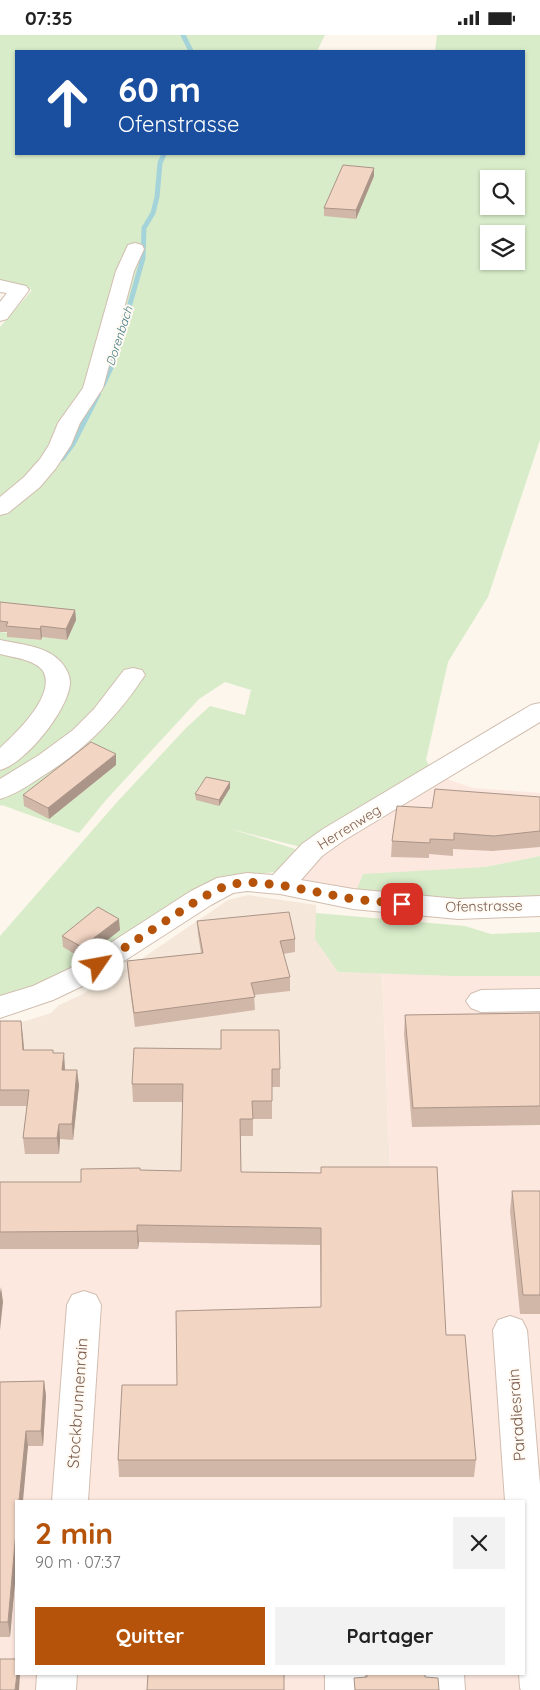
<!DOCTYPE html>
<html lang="fr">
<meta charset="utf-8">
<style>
:root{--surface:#fff;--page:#f2f2f2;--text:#222;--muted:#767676;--accent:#b45309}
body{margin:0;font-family:Quicksand,sans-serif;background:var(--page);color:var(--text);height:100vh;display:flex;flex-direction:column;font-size:19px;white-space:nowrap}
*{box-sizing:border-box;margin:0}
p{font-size:16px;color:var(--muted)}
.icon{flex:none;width:28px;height:28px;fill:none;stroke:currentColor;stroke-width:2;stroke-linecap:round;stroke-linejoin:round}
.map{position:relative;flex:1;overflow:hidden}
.details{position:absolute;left:15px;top:1465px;width:510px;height:175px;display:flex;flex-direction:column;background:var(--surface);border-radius:0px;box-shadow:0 1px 4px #0004}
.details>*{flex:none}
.hud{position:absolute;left:15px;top:15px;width:510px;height:105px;border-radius:0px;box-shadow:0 1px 4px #0004;background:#1a4fa0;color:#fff;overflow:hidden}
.tools{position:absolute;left:480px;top:135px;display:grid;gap:10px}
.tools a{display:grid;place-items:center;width:45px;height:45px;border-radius:0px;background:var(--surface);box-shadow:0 1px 4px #0004;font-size:25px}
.pin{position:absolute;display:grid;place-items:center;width:42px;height:42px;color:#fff;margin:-21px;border-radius:10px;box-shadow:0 2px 8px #0006}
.me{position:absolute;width:55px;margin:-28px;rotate:57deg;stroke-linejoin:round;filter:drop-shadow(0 0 4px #0008)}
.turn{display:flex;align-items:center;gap:18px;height:105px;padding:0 20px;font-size:22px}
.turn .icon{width:65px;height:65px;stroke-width:2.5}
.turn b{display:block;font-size:35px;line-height:42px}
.round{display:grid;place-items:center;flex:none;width:52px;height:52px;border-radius:0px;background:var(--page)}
.head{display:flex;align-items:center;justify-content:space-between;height:85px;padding:0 20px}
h1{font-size:30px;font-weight:700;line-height:38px;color:var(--accent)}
.action{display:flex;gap:10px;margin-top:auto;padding:10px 20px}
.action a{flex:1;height:58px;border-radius:0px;background:var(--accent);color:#fff;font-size:20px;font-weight:700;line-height:58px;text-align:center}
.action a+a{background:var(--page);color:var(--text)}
.status{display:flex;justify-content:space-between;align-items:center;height:35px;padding:0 25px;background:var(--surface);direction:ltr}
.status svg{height:14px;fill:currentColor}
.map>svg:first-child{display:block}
</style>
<div class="status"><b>07:35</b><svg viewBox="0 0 49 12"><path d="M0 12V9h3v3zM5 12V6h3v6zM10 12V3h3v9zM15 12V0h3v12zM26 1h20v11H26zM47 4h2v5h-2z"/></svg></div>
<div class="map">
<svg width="540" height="1655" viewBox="0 0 540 1655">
<rect width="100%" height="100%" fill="#fdf6ec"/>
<!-- residential -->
<path fill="#f5e8da" d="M248 860 316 870V878L338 937 382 938 390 1132 0 1151V994L51 978 59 970 79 961 128 933 228 865Z"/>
<!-- commercial -->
<g fill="#fde8e0" fill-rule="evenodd">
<path d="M435 740 473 753 540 758V821L485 832 353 864 280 850Z"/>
<path d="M382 938 540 941V1655H0V1151L390 1132ZM16 1466H524V1639H16Z"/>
</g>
<!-- green -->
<g fill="#d8ecc9" fill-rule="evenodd">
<path d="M0 0H325L317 16H16V119H524V16H435L437 0H540V405L488 562 448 627 426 725 435 740 312 815 231 794 305 817 276 837 239 841 84 931 38 951 0 963V901L118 766 186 693 210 671 245 680 251 655 225 647 199 664 106 765 79 798 2 770 0 771V597L9 598 8 602 40 605 42 602 67 605 0 577V292L32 255 0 247ZM489 144H516V171H489ZM489 199H516V226H489Z"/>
<path d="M540 821V871L353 864 363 839 485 832Z"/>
<path d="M316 878 465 891 491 899 540 897V941H455L338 937 315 904Z"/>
</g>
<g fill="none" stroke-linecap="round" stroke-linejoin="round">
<!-- stream-far1 -->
<g stroke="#a5d3da" stroke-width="5">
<path d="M183 0 191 16"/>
<path d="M126 283 143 223 144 193 153 178 157 162 160 128 164 119"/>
</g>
<!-- stream -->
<g stroke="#a5d3da" stroke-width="6">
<path d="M103 349 113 327 126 281"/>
<path d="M62 423 73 408 98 359"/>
</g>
<defs>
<g id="minor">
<path d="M135 208 142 210 144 214 134 236 103 353 80 388 71 410 56 433 40 452 8 478 0 480V462L24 442 40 424 49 410 58 388 83 353 116 236 128 210Z"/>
<path d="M0 245 26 251 29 255 7 284 0 286V267L7 258 0 257Z"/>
<path d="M0 605C19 609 47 611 61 627 66 633 70 640 70 648 69 674 25 729 0 735V713C15 699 57 660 43 636 36 625 12 622 0 619Z"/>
<path d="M133 633 142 635 145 640C115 685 84 716 38 744 26 752 14 760 0 764V744L39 720 73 695 94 674 124 635Z"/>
<path d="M540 668V687L343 806 322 821 301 845 353 854 458 864 540 861V881L458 884 353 874 280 859 247 856 233 858 211 870 93 946 53 965 0 983V961L33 951 73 932 191 856 217 843 247 838 273 840 302 809 323 794 531 670Z"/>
<path d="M540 954V976L481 977 471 973 466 966 471 959 481 955Z"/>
<path d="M84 1256 96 1260 101 1270 88 1466H52L67 1270 72 1260Z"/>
<path d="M510 1281 522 1285 527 1295 540 1450V1655H521L520 1653 519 1639H524V1466H505L493 1295 498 1285Z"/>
<path d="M37 1639H77L76 1655H36Z"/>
<rect x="325" y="1639" width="40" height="16"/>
<path d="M424 1639H464L465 1655H425Z"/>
</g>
</defs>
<!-- minor casing -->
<use href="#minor" stroke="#d1beb0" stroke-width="2"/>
<!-- minor -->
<use href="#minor" fill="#fff" fill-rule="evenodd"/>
</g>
<!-- wall -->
<g fill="#d1b7a8">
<path d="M374 133V141L356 184 324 181V173Z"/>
<path d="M0 567 75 575 76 585 67 605 42 602 41 605 7 602V597H0Z"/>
<path d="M116 730 49 784 24 771 23 760Z"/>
<path d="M230 747V753L219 771 196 765 195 759Z"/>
<path d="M540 762V812L492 816 453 814V821L429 819V823L391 822 392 806 432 773Z"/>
<path d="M197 886 295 904V917L283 919 290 942V956L254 960 255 975 135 992 128 940 127 926 201 918 198 899Z"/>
<path d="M120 895 83 924 63 912 62 901Z"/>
<path d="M540 978V1090L412 1092 404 999 405 980Z"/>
<path d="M0 986 23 1002 24 1015 53 1018 65 1035 79 1050 73 1105 60 1104 59 1119H25L23 1103 27 1071H0Z"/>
<path d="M134 1013 280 1034V1052H272V1084H253V1101H241V1137L321 1138 446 1300 476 1425 474 1442H119L118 1425 177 1350 321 1272 320 1210 139 1207 138 1214H0V1147H81L140 1135 181 1136 183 1067H133L132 1049Z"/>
<path d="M512 1156H540V1279H520L510 1176Z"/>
<path d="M44 1346 46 1361 43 1411H28L16 1466V1536L10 1602H0V1347Z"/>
</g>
<!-- shaded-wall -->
<g fill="#aa9588">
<path d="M374 133V141L356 184V175Z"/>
<path d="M75 575 76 585 67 605 66 594Z"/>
<path d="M41 591 42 602 41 605 40 594Z"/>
<path d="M116 719V730L49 784 48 773Z"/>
<path d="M230 747V753L219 771V765Z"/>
<path d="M119 884 120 895 83 924 82 912Z"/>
<path d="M21 986 23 1002 25 1031 23 1015Z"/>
<path d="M64 1018 65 1034 64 1050 62 1035Z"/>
<path d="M77 1035 79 1050 73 1105 72 1089Z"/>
<path d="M59 1089 60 1104 59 1119 57 1103Z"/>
<path d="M137 1190 139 1207 138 1214 137 1196Z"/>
<path d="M1 1252 3 1267 0 1295V1258Z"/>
<path d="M44 1346 46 1361 43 1411 41 1396Z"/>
<path d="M26 1396 28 1411 23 1466H19Z"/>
<path d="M16 1497V1536L10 1602 8 1587Z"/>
<path d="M17 1639H20L19 1655H15Z"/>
</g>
<!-- building -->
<g fill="#f3d5c3" stroke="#aa9588">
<path d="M343 130 374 133 356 175 324 173Z"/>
<path d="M0 567 75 575 66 594 41 591 40 594 6 591 8 587 0 586Z"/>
<path d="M91 707 116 719 48 773 23 760Z"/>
<path d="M206 742 230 747 219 765 195 759Z"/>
<path d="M435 754 540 762V796L494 801 454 798V805L430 804V808L392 806 397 771 432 773Z"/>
<path d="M98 872 119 884 82 912 62 901Z"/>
<path d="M289 877 295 904 280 906 290 942 251 948 255 962 134 978 127 926 203 918 197 886Z"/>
<path d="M540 978V1071L413 1073 405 980Z"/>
<path d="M0 986H21L23 1015H53V1018H64L62 1035H77L72 1089H59L57 1103H23L29 1055H0Z"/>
<path d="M221 995H279L280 1034H272V1066H252L253 1084H240L241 1137 321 1138V1132H437L446 1300H465L476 1425H118L122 1350H177L176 1276 321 1272V1193L137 1190V1196L0 1197V1147H81V1134L140 1133V1135L181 1136 183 1049H132L134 1013 221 1014Z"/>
<path d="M512 1156H540V1260H523Z"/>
<path d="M44 1346 41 1396H26L19 1466H16V1497L8 1587H0V1347Z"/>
<path d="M0 1624H16L17 1639 15 1655H0Z"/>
<path d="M148 1639H284V1655H147Z"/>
<path d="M367 1639H425V1642L438 1643 439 1655H355L354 1643 367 1642Z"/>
</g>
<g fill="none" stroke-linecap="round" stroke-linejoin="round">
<!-- route -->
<path stroke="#b45309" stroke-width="9" stroke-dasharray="0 16.2" d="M98 930 201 863 227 850 247 847 280 850 353 864 402 869"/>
</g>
<g text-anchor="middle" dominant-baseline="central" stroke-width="4" stroke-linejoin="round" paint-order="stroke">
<!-- far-water labels -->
<g font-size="12" font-style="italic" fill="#437c86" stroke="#fffaf3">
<text transform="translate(119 301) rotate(-72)">Dorenbach</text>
</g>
<!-- street labels -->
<g font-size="14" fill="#7a5c4d" stroke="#fffaf3">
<text transform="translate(349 792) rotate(-32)">Herrenweg</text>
<text transform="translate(484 871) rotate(-1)">Ofenstrasse</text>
</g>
<!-- near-street labels -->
<g font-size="16" fill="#7a5c4d" stroke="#fffaf3">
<text transform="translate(77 1368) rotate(-86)">Stockbrunnenrain</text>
<text transform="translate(516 1380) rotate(-94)">Paradiesrain</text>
</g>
</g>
</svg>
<div class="tools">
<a><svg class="icon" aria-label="search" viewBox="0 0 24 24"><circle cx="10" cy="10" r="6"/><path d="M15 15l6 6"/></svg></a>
<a><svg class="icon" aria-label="layers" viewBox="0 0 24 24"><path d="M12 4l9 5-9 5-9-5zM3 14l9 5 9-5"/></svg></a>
</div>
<div class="pin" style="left:402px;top:869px;background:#d93025"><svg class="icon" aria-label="arrive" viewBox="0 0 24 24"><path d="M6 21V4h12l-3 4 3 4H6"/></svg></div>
<svg class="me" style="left:98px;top:930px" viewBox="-20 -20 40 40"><circle r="19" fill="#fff"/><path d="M0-13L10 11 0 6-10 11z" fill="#b45309"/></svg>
<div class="hud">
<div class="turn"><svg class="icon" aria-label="ahead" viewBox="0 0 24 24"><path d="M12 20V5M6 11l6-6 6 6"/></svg><div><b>60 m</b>Ofenstrasse</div></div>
</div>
<section class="details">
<div class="head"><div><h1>2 min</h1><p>90 m · 07:37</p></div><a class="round"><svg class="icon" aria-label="close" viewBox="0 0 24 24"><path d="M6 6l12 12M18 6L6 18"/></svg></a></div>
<div class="action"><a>Quitter</a><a>Partager</a></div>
</section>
</div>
